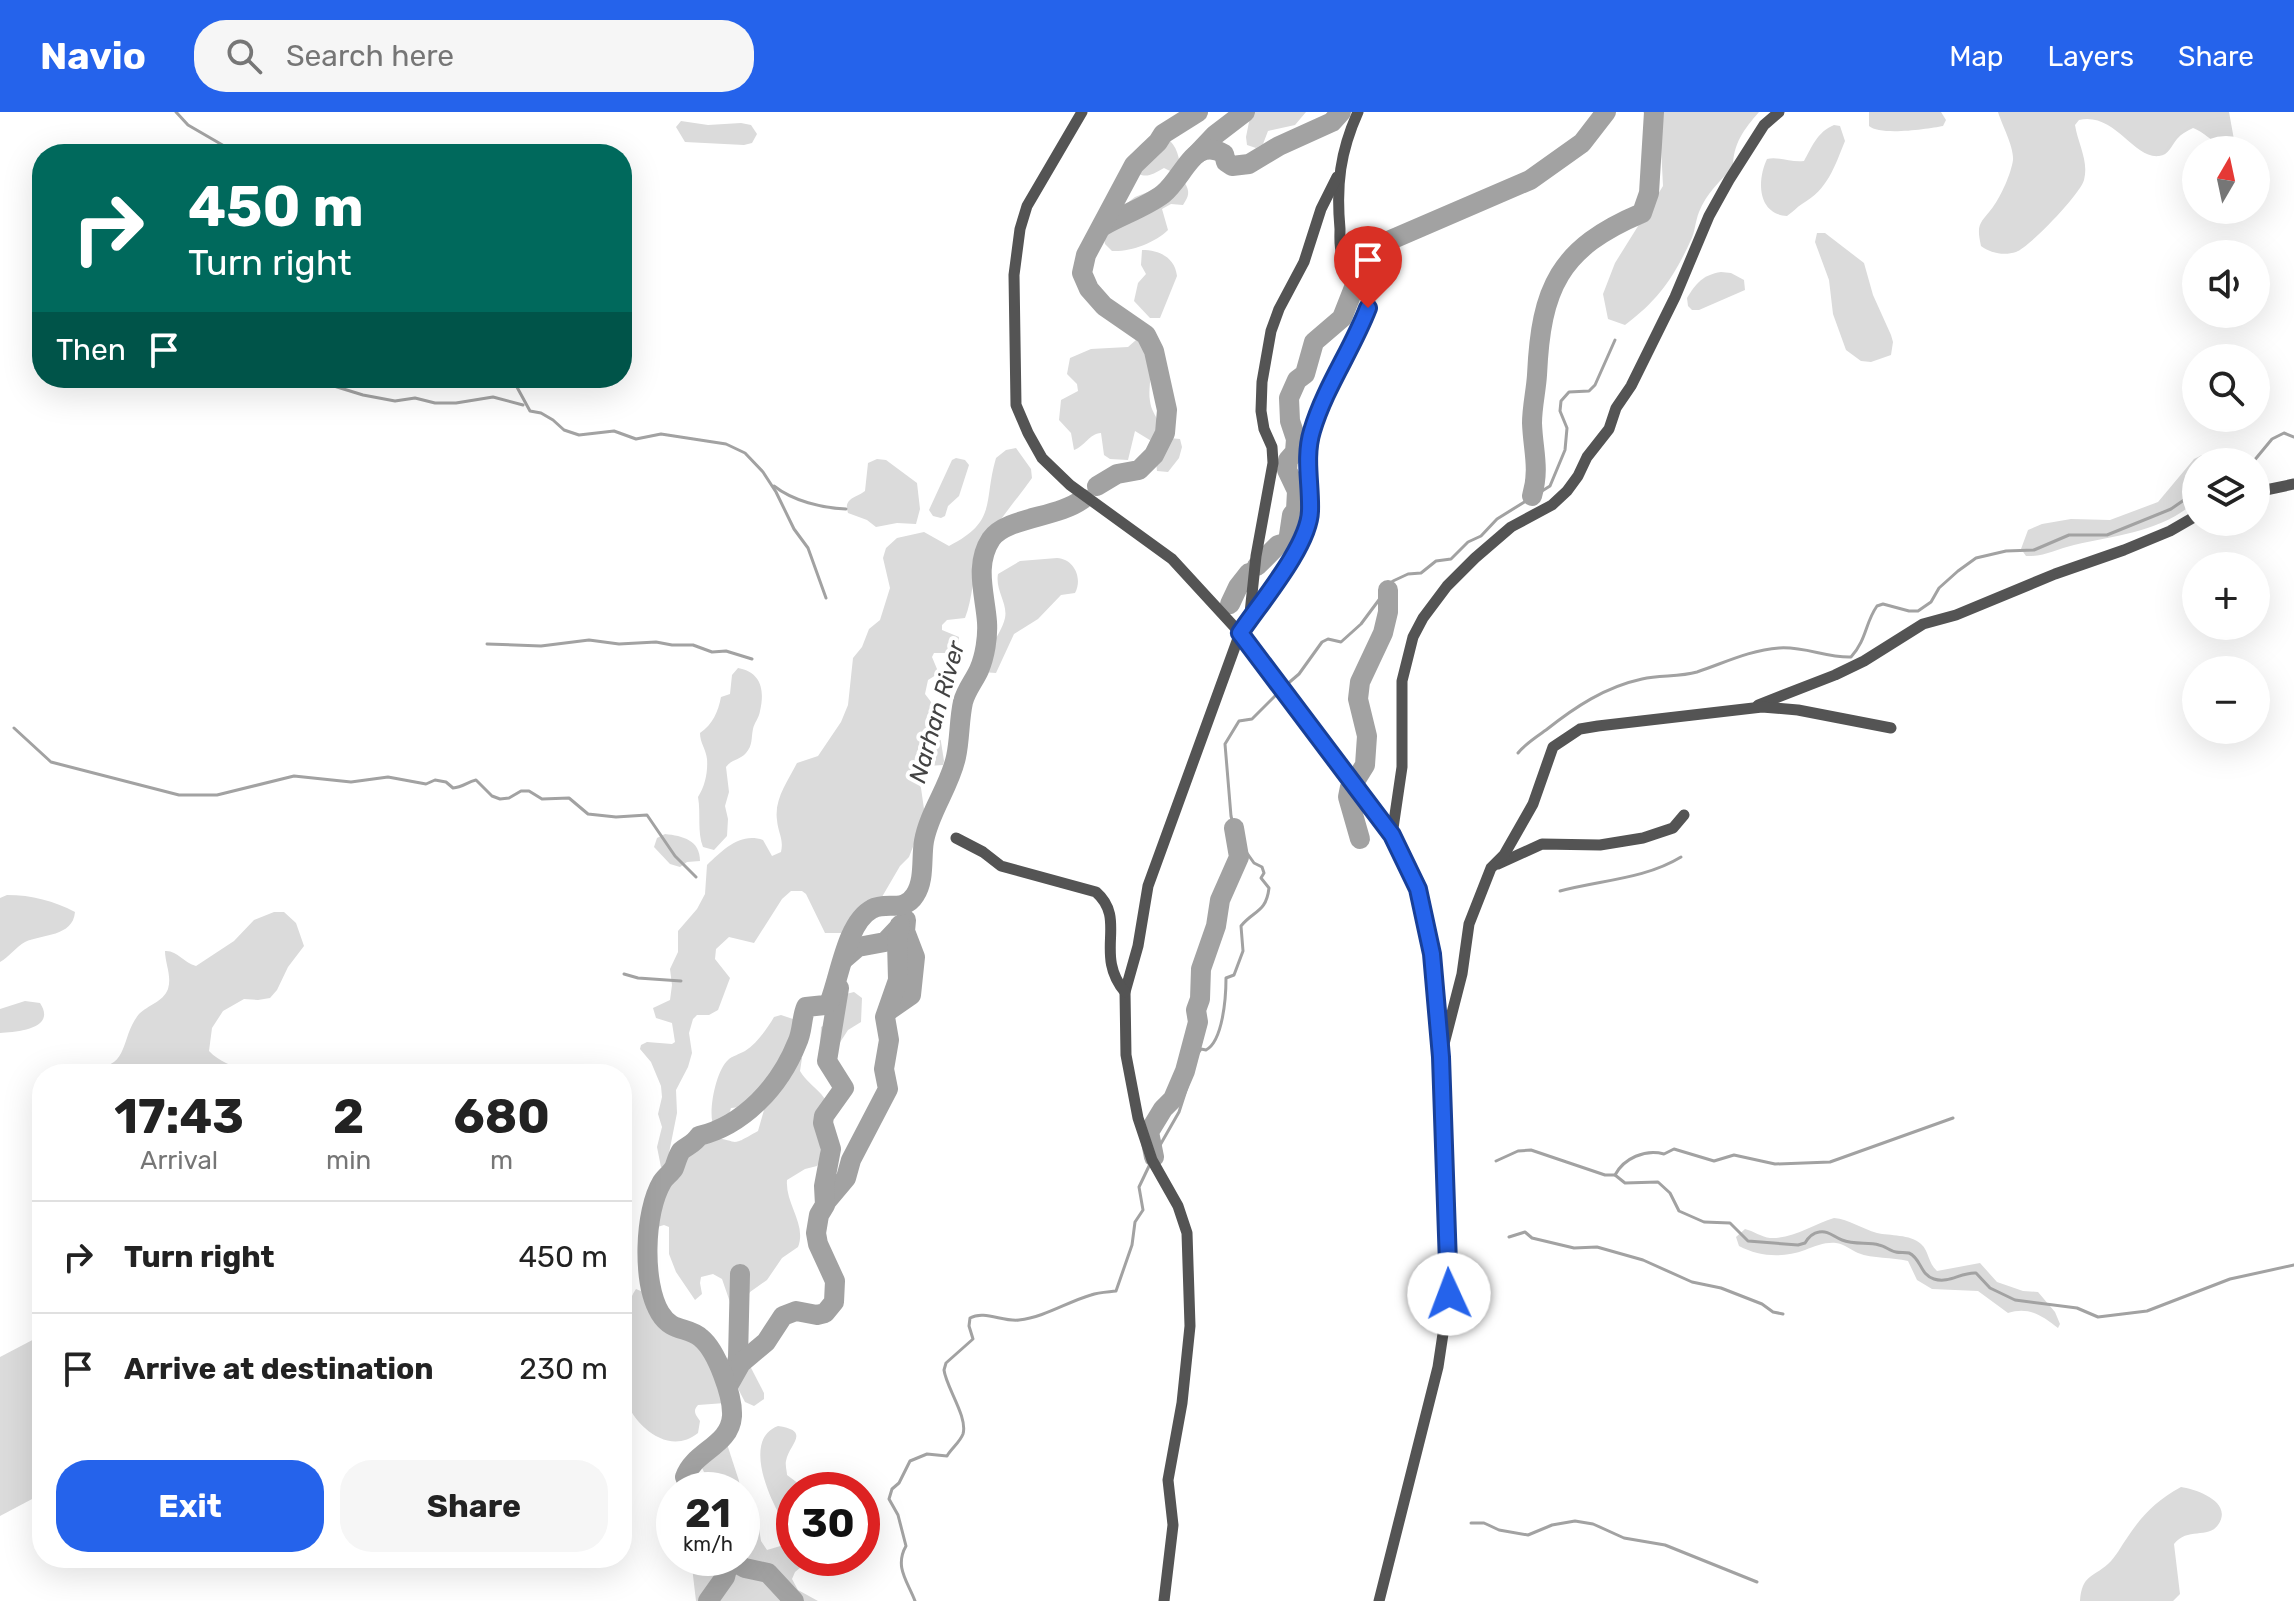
<!DOCTYPE html>
<meta charset="utf-8">
<style>
:root{--surface:#fff;--page:#f6f6f6;--text:#222;--muted:#767676;--line:#e0e0e0;--accent:#2563eb}
body{margin:0;font-family:Rubik,sans-serif;background:var(--page);color:var(--text);height:100vh;display:flex;flex-direction:column;font-size:30px;white-space:nowrap}
*{box-sizing:border-box;margin:0}
p{font-size:26px;color:var(--muted)}
.icon{flex:none;width:44px;height:44px;fill:none;stroke:currentColor;stroke-width:2;stroke-linecap:round;stroke-linejoin:round}
.map{position:relative;flex:1;overflow:hidden}
.details{position:absolute;left:32px;top:952px;width:600px;height:504px;display:flex;flex-direction:column;background:var(--surface);border-radius:32px;box-shadow:0 8px 32px #0002}
.details>*{flex:none}
.guide{position:absolute;left:32px;top:32px;width:600px;height:244px;border-radius:32px;box-shadow:0 8px 32px #0002;background:#00695c;color:#fff;overflow:hidden}
.needle{width:52px;rotate:9deg}
.fabs{position:absolute;left:2182px;top:24px;display:grid;gap:16px}
.fabs a{display:grid;place-items:center;width:88px;height:88px;border-radius:50%;background:var(--surface);box-shadow:0 8px 32px #0002;font-size:40px}
.speed{position:absolute;left:656px;top:1360px;display:flex;gap:16px;font-size:40px;font-weight:700;text-align:center}
.speed>*{display:grid;place-content:center;width:104px;height:104px;border-radius:50%;background:var(--surface);box-shadow:0 8px 32px #0002;line-height:1}
.speed small{font-size:20px;font-weight:400}
.speed .limit{border:12px solid #d22;background:#fff;color:#111}
.pin{position:absolute;display:grid;place-items:center;width:68px;height:68px;color:#fff;margin:-82px -34px;border-radius:50% 50% 50% 0;rotate:-45deg;box-shadow:0 0 8px #0007}
.pin .icon{rotate:45deg}
.me{position:absolute;width:88px;margin:-44px;rotate:358deg;stroke-linejoin:round;filter:drop-shadow(0 0 6px #0008)}
.turn{display:flex;align-items:center;gap:28px;height:168px;padding:0 24px;font-size:36px}
.turn .icon{width:104px;height:104px;stroke-width:2.5}
.turn b{display:block;font-size:56px;line-height:68px}
.then{display:flex;align-items:center;height:76px;padding:0 24px;background:#0003;gap:16px;font-size:30px}
.eta{display:flex;justify-content:space-evenly;align-items:center;height:136px;text-align:center}
.eta b{font-size:48px;font-weight:700;line-height:56px}
.action{display:flex;gap:16px;margin-top:auto;padding:16px 24px}
.action a{flex:1;height:92px;border-radius:32px;background:var(--accent);color:#fff;font-size:32px;font-weight:700;line-height:92px;text-align:center}
.action a+a{background:var(--page);color:var(--text)}
ul{padding:0;list-style:none}
li{display:flex;align-items:center;gap:24px;height:112px;padding:0 24px;border-top:2px solid var(--line)}
li div{flex:1}
li b{display:block;font-size:30px}
li em{font-style:normal}
header{display:flex;align-items:center;gap:48px;box-sizing:border-box;height:112px;padding:0 40px;background:var(--accent);color:#fff}
header strong{font-size:38px}
nav{display:flex;gap:44px;margin-inline-start:auto;font-size:28px}
.search{width:560px;height:72px;background:var(--page);display:flex;align-items:center;gap:20px;box-sizing:border-box;padding:0 28px;border-radius:32px;color:var(--muted);font-size:30px}
.map>svg:first-child{display:block}
</style>
<header>
<strong>Navio</strong>
<div class="search"><svg class="icon" aria-label="search" viewBox="0 0 24 24"><circle cx="10" cy="10" r="6"/><path d="M15 15l6 6"/></svg>Search here</div>
<nav><a>Map</a><a>Layers</a><a>Share</a></nav>
</header>
<div class="map">
<svg width="2294" height="1489" viewBox="0 0 2294 1489">
<rect width="100%" height="100%" fill="#fff"/>
<!-- green -->
<g fill="#dbdbdb">
<path d="M1251 0H1306L1295 13 1268 19 1263 32 1256 36 1247 33 1246 25Z"/>
<path d="M1643 0H1759C1744 17 1733 32 1733 55 1720 69 1706 82 1699 100 1695 110 1695 121 1690 130 1673 167 1657 189 1625 213L1608 207 1603 182 1615 151 1663 74 1660 15Z"/>
<path d="M1869 0H1941L1946 8 1943 14C1928 17 1880 24 1869 14Z"/>
<path d="M1998 0H2229L2235 33C2220 41 2209 22 2193 16 2187 19 2181 22 2177 27 2171 34 2169 43 2159 44 2133 47 2115 0 2079 8L2075 13C2078 32 2089 49 2084 68 2081 81 2029 136 2016 140 2004 144 1990 141 1981 134 1976 111 1980 112 1993 95 2001 84 2011 62 2013 48 2014 35 2002 13 1998 0Z"/>
<path d="M681 9 708 13 741 11 751 13 757 22 752 31 744 33 685 30 676 15Z"/>
<path d="M1834 13 1840 14 1845 29C1834 56 1828 77 1802 92 1797 95 1793 100 1787 104 1757 102 1757 68 1767 47 1778 44 1792 51 1804 49 1812 35 1817 20 1834 13Z"/>
<path d="M1151 26H1167C1177 34 1180 46 1180 59L1172 60 1164 56C1150 64 1144 68 1130 56 1132 41 1138 32 1151 26Z"/>
<path d="M1174 70 1185 71C1190 80 1189 84 1183 93L1171 92 1162 97 1168 118C1155 131 1130 140 1112 139L1105 132 1103 122 1122 95 1135 85Z"/>
<path d="M1817 121H1825L1864 151 1873 183 1891 223 1893 230 1891 243 1871 250 1861 249 1846 238 1833 202 1829 168 1815 130Z"/>
<path d="M1142 138C1160 138 1175 146 1177 164L1160 206H1150L1134 189 1138 171 1146 162 1141 153Z"/>
<path d="M1721 160 1731 161 1744 168 1745 178 1699 198H1692L1688 194 1687 186C1696 171 1703 163 1721 160Z"/>
<path d="M1136 228C1160 241 1147 268 1150 289 1152 305 1163 307 1159 326L1153 330 1135 319 1128 348 1110 347 1104 343 1101 321C1089 322 1085 334 1074 338L1071 321 1059 308 1061 288 1078 279 1077 272 1067 262 1070 246 1091 237 1128 235Z"/>
<path d="M1169 326 1180 327 1182 335 1179 346 1168 360 1157 359C1155 347 1158 332 1169 326Z"/>
<path d="M1016 336 1031 357 1032 366C1014 392 991 415 980 445 972 464 973 486 965 506L947 508 942 513V518L959 525 958 534 950 541H934L932 545 937 557 936 563 928 568 925 582 941 603 939 617 944 649 943 653 928 654 918 659 917 665 921 676 925 704 909 745 900 754 879 790 865 797 851 817 845 821H825L806 782 802 779H791L782 787 754 831 729 825 716 837 715 847 730 866 718 898 709 903H697L693 907 689 921 692 941 688 955 676 978 677 1001 666 1056 661 1055 657 1035 662 1015 658 1002 662 985 661 974 651 950 640 937 641 933 647 930 672 932 675 930 672 911 656 906 653 896 670 888 672 873 670 857 678 840V819L697 797 705 782 707 753C723 738 740 720 763 728L772 744 781 740C784 727 778 721 777 708 774 687 788 669 797 651L818 644 841 610 848 593 853 546 862 535 869 517 880 508 890 476 883 446 886 436 897 426 924 420 949 434C998 409 983 390 996 346L1006 338Z"/>
<path d="M2202 343 2218 345 2227 350H2196V389C2162 420 2117 423 2074 433 2057 437 2044 445 2026 444L2021 437 2028 418 2042 412 2071 407 2110 408 2158 390 2194 347Z"/>
<path d="M956 346 965 348 969 353 959 384 948 394 945 404 941 406 933 404 929 398 952 348Z"/>
<path d="M877 347 886 348 917 371 920 397 916 412 897 411 876 415 867 408 848 401C843 386 856 386 865 379L868 351Z"/>
<path d="M1057 446C1074 447 1083 466 1075 481L1061 483 1038 507 1014 522 996 561 982 560C984 538 1000 526 1005 506 1008 491 995 478 998 462L1020 449Z"/>
<path d="M738 556C761 560 765 578 760 599 759 606 754 611 753 617 751 626 753 633 746 641 740 648 732 647 726 655L729 680 725 694 728 707 727 724 714 738 703 735C697 720 701 701 698 685 705 674 708 660 707 647 706 637 700 631 700 621 713 612 718 600 721 585L730 582 732 563Z"/>
<path d="M665 722C683 724 700 728 700 749L687 750 680 755 670 752 654 735 657 726Z"/>
<path d="M7 783C32 783 54 789 75 800 73 825 42 822 25 830 16 835 9 845 0 850V786Z"/>
<path d="M274 800H284L296 811 304 834 288 855 277 878 270 886 258 888 244 887 223 899 212 916 209 939C220 951 232 951 243 962H81L86 954C131 961 119 926 139 902 148 893 163 890 168 877 172 864 165 851 165 839 177 838 184 851 196 854L234 829 254 808Z"/>
<path d="M854 880 862 886 861 910 848 918 837 935 820 933 821 915 833 908 846 882Z"/>
<path d="M25 889 40 891C57 917 17 920 0 921V897Z"/>
<path d="M781 903 799 909 801 914 783 953 750 994 731 996 726 1011 714 1015C707 1002 716 958 728 948 732 944 740 942 745 939 757 931 767 917 774 905Z"/>
<path d="M796 944 802 946 800 959C813 980 833 981 829 1012 828 1018 823 1023 822 1029 819 1039 823 1045 817 1054L805 1057 787 1068C785 1092 807 1112 798 1135L782 1146 767 1168 750 1180 741 1197 732 1196 722 1167 713 1162 701 1165 700 1171 702 1182 695 1188 676 1160 669 1142V1115L664 1113 654 1116C650 1080 682 1042 711 1025 742 1029 728 1036 758 1019L768 984Z"/>
<path d="M1834 1106C1849 1107 1862 1117 1877 1121 1890 1124 1910 1122 1921 1132 1929 1139 1928 1151 1937 1159L1980 1151 1997 1170 2023 1179 2038 1180 2055 1200 2060 1212 2058 1216C2042 1204 2029 1194 2008 1201L1978 1179 1932 1177 1917 1168 1908 1149C1892 1145 1873 1147 1858 1141 1851 1138 1844 1132 1836 1131 1825 1130 1816 1134 1805 1138 1783 1146 1760 1145 1739 1134L1736 1125 1745 1117C1753 1119 1762 1125 1770 1126 1793 1127 1814 1112 1834 1106Z"/>
<path d="M636 1177 650 1183 654 1196 664 1216 701 1232 725 1278V1291L698 1293C692 1299 696 1303 700 1309L698 1321C670 1344 636 1316 625 1287 621 1277 622 1266 622 1255L631 1249C634 1224 620 1199 636 1177Z"/>
<path d="M42 1223V1372L34 1386 0 1404V1245Z"/>
<path d="M749 1252 764 1281V1287L754 1294 745 1290 734 1269 741 1254Z"/>
<path d="M778 1314C812 1319 789 1332 786 1349 785 1352 787 1360 787 1363L807 1378H794V1397L778 1400C766 1378 745 1326 778 1314Z"/>
<path d="M717 1327 727 1332 739 1369 740 1378H713L701 1354Z"/>
<path d="M2181 1375C2196 1377 2234 1390 2218 1413 2208 1427 2187 1415 2174 1432L2180 1482 2173 1489H2080C2082 1463 2092 1466 2108 1452 2116 1445 2121 1434 2127 1426 2142 1403 2157 1388 2181 1375Z"/>
<path d="M742 1397 758 1410 761 1429 767 1438 794 1430V1446H812L795 1460 792 1467 798 1478 818 1489H696L692 1455 693 1446H742Z"/>
</g>
<g fill="none" stroke-linecap="round" stroke-linejoin="round">
<!-- stream -->
<g stroke="#a2a2a2" stroke-width="3">
<path d="M176 0 188 13 238 42"/>
<path d="M308 266 363 283 395 289 415 286 435 291H456L493 285 523 293"/>
<path d="M512 266 530 299 541 301 553 308 564 318 579 323 614 319 636 327 661 322 726 332 745 341 763 360 776 380 794 417 808 436 826 486"/>
<path d="M2253 350 2272 327 2284 321 2294 325"/>
<path d="M774 374C793 389 822 396 846 397"/>
<path d="M487 532 541 534 589 528 619 532 656 530 672 533H693L712 540 726 539 752 547"/>
<path d="M1285 574 1299 562 1322 530 1328 527 1341 530 1361 512 1393 469 1408 462 1421 461 1436 449 1451 447 1468 430 1481 424 1497 407 1550 374 1565 338 1567 316 1560 299 1561 289 1569 280 1589 279 1595 273 1615 228"/>
<path d="M14 616 51 650 179 683H217L294 664 351 670 388 665 426 672 435 668 446 670 453 676C463 675 467 670 476 668L492 684 500 687 509 686 521 679H529L542 687 569 686 588 702 616 705 647 703 675 744 696 765"/>
<path d="M1518 641C1525 632 1536 625 1546 618 1575 595 1605 575 1642 567 1661 563 1679 565 1697 560 1724 551 1750 538 1779 536 1804 534 1827 546 1851 545 1867 527 1865 511 1877 494L1883 492 1909 499H1918L1931 490 1939 476 1958 459 1976 446 2006 439 2034 438 2069 423H2107L2171 397 2184 388 2196 372"/>
<path d="M1560 779C1601 768 1645 767 1681 745"/>
<path d="M624 862 638 866 681 869"/>
<path d="M1155 1042 1179 1000 1198 941 1201 937 1206 938C1223 929 1226 885 1226 866L1234 863 1243 839 1241 814C1254 798 1266 801 1269 776L1261 766 1264 761 1262 755 1254 751 1237 727 1231 704 1225 632 1239 609 1252 607 1278 581"/>
<path d="M1496 1049 1518 1039 1531 1038 1605 1063H1615C1624 1046 1645 1037 1664 1042L1674 1037 1714 1049 1734 1043 1775 1052 1830 1050 1953 1006"/>
<path d="M1615 1063 1625 1071 1658 1070 1670 1081 1679 1099 1704 1110 1730 1111 1748 1129 1798 1133 1805 1131C1808 1126 1812 1121 1819 1120 1828 1118 1834 1125 1842 1128 1854 1133 1868 1130 1879 1133 1885 1134 1890 1139 1896 1140 1899 1141 1906 1140 1909 1141 1921 1146 1920 1163 1934 1167 1949 1172 1961 1160 1976 1161L1990 1176 2015 1188 2077 1196 2098 1205 2147 1199 2230 1167 2294 1153"/>
<path d="M1509 1125 1525 1120 1532 1126 1574 1136 1597 1135 1643 1148 1692 1170 1721 1176 1762 1192 1773 1200 1783 1202"/>
<path d="M1471 1411H1484L1499 1418 1528 1423 1552 1413 1575 1409 1593 1412 1624 1426 1665 1433 1757 1470"/>
<path d="M915 1489C908 1470 894 1455 906 1434L898 1403 889 1387 892 1377 899 1371 910 1349 927 1342 947 1344C951 1337 960 1330 963 1322 968 1305 946 1275 944 1258L946 1251 973 1227 969 1214 970 1206C984 1198 1003 1210 1019 1208 1045 1205 1067 1190 1091 1183 1099 1180 1108 1180 1116 1179L1132 1133 1135 1110 1143 1098 1139 1075 1150 1052"/>
</g>
<!-- river -->
<g stroke="#a2a2a2" stroke-width="20">
<path d="M1197 42 1215 23 1245 0"/>
<path d="M1103 114C1122 103 1146 95 1163 82 1177 71 1187 47 1200 40 1208 36 1216 37 1224 42L1226 50 1232 54 1249 52 1279 34 1332 10 1341 0"/>
<path d="M1097 374 1117 362 1139 358 1154 343 1165 321 1167 298 1154 239 1146 223 1104 194 1089 177 1082 161 1086 143 1134 53 1158 30 1163 22 1198 0"/>
<path d="M1532 384C1540 356 1533 339 1532 311 1532 295 1536 279 1537 263 1541 176 1559 136 1642 101L1649 81 1654 0"/>
<path d="M1257 454 1278 433 1288 430 1292 403 1296 398 1297 379 1287 358 1288 348 1295 340 1296 327 1290 309 1289 286 1297 268 1305 262 1314 230 1342 206 1366 145 1379 133 1530 68 1582 31 1606 0"/>
<path d="M1230 492 1238 475 1249 461"/>
<path d="M1357 666 1365 653 1367 624 1358 587 1360 570 1383 521 1388 500V478"/>
<path d="M1350 675 1348 685 1360 727"/>
<path d="M844 847 858 835 885 830 902 812"/>
<path d="M888 899 911 883 915 845 905 819 906 808"/>
<path d="M1154 1045 1149 1020 1163 997 1173 987 1185 959 1198 910 1196 898 1200 887 1201 857 1216 814 1220 788 1239 745 1234 716"/>
<path d="M825 1091 846 1066 851 1048 888 977 884 957 889 928 885 905 898 868 897 829 900 813"/>
<path d="M734 1261 738 1246 740 1162"/>
<path d="M728 1274 741 1251 766 1230 783 1204 796 1199 817 1203 825 1201 834 1190 835 1169 818 1132 816 1121 819 1103 825 1093 824 1074 831 1037 823 1011 824 1004 844 976 827 949 839 876"/>
<path d="M692 1378 685 1365C694 1339 730 1334 732 1304 733 1284 717 1239 701 1226 688 1214 672 1221 660 1201 642 1171 644 1100 662 1070 665 1065 671 1061 674 1056 676 1051 678 1043 681 1039 688 1033 694 1032 699 1024 744 1013 780 974 797 931 803 919 801 907 806 895L825 893 830 889C840 863 847 810 872 797 886 789 904 801 915 783 925 768 921 746 924 729 929 700 950 674 956 645 960 627 959 608 963 590 966 578 974 569 979 558 985 544 988 525 987 510 985 482 974 453 991 427 1006 405 1058 406 1083 387"/>
<path d="M730 1448 745 1456 768 1461 794 1489"/>
<path d="M708 1489 725 1465 730 1446"/>
</g>
<!-- minor -->
<g stroke="#545454" stroke-width="11">
<path d="M1082 0 1027 94 1020 117 1014 163 1016 293 1028 321 1042 346 1070 373 1172 447 1240 521 1148 774 1138 834 1125 880 1126 943 1138 1006 1152 1048 1178 1094 1187 1121 1190 1214 1182 1291 1168 1368 1173 1413 1164 1489"/>
<path d="M1358 0C1340 40 1336 73 1340 117 1340 124 1339 135 1342 142 1346 156 1358 167 1368 177V196L1360 218 1325 281 1311 322 1308 415 1300 433 1240 521 1392 723 1418 777 1432 842 1441 945 1449 1182 1438 1255 1379 1489"/>
<path d="M2256 380 2294 372"/>
<path d="M1250 501 1256 444 1273 351 1272 335 1264 317 1261 299 1262 270 1271 219 1279 197 1304 150 1321 97 1337 65"/>
<path d="M1758 593 1835 563 1864 549 1923 512 1956 503 2055 462 2124 438 2170 419 2196 404"/>
<path d="M1392 723 1402 655V569L1413 525 1423 506 1447 474 1475 446 1511 415 1552 393 1567 379 1578 364 1587 345 1609 317 1616 296 1631 274 1675 185 1709 104 1729 68 1764 13 1779 0"/>
<path d="M956 726 983 740 1001 754 1096 780C1128 808 1093 842 1125 880"/>
<path d="M1498 752 1542 732 1600 733 1643 726 1673 716 1684 703"/>
<path d="M1443 936 1462 862 1469 812 1491 756 1504 743 1533 692 1553 635 1580 617 1598 614 1762 595 1798 598 1891 616"/>
</g>
</g>
<g fill="none" stroke-linecap="round" stroke-linejoin="round">
<defs>
<path id="route" d="M1368 196C1352 238 1325 275 1312 319 1304 345 1311 373 1310 399 1309 434 1260 491 1240 521L1392 723 1418 777 1432 842 1441 945 1449 1182"/>
</defs>
<!-- route casing -->
<use href="#route" stroke="#184099" stroke-width="20"/>
<!-- route -->
<use href="#route" stroke="#2563eb" stroke-width="14"/>
</g>
<g text-anchor="middle" dominant-baseline="central" stroke-width="8" stroke-linejoin="round" paint-order="stroke">
<!-- water labels -->
<g font-size="24" font-style="italic" fill="#434343" stroke="#fff">
<text transform="translate(937 600) rotate(-74)">Narhan River</text>
</g>
</g>
</svg>
<div class="fabs">
<a><svg class="needle" viewBox="-14 -14 28 28"><path d="M0-13l5 13h-10z" fill="#e53935"/><path d="M0 13l5-13h-10z" fill="#767676"/></svg></a>
<a><svg class="icon" aria-label="sound" viewBox="0 0 24 24"><path d="M4 9h4l5-4v14l-5-4H4zM17 9q2 3 0 6"/></svg></a>
<a><svg class="icon" aria-label="search" viewBox="0 0 24 24"><circle cx="10" cy="10" r="6"/><path d="M15 15l6 6"/></svg></a>
<a><svg class="icon" aria-label="layers" viewBox="0 0 24 24"><path d="M12 4l9 5-9 5-9-5zM3 14l9 5 9-5"/></svg></a>
<a>+</a>
<a>−</a>
</div>
<div class="speed"><div>21<small>km/h</small></div><div class="limit">30</div></div>
<div class="pin" style="left:1368px;top:196px;background:#d93025"><svg class="icon" aria-label="arrive" viewBox="0 0 24 24"><path d="M6 21V4h12l-3 4 3 4H6"/></svg></div>
<svg class="me" style="left:1449px;top:1182px" viewBox="-20 -20 40 40"><circle r="19" fill="#fff"/><path d="M0-13L10 11 0 6-10 11z" fill="#2563eb"/></svg>
<div class="guide">
<div class="turn"><svg class="icon" aria-label="right" viewBox="0 0 24 24"><path d="M7 20v-9h11M14 6l5 5-5 5"/></svg><div><b>450 m</b>Turn right</div></div>
<div class="then">Then<svg class="icon" aria-label="arrive" viewBox="0 0 24 24"><path d="M6 21V4h12l-3 4 3 4H6"/></svg></div>
</div>
<section class="details">
<div class="eta">
<div><b>17:43</b><p>Arrival</p></div>
<div><b>2</b><p>min</p></div>
<div><b>680</b><p>m</p></div>
</div>
<ul>
<li><svg class="icon" aria-label="right" viewBox="0 0 24 24"><path d="M7 20v-9h11M14 6l5 5-5 5"/></svg><div><b>Turn right</b></div><em>450 m</em></li>
<li><svg class="icon" aria-label="arrive" viewBox="0 0 24 24"><path d="M6 21V4h12l-3 4 3 4H6"/></svg><div><b>Arrive at destination</b></div><em>230 m</em></li>
</ul>
<div class="action"><a>Exit</a><a>Share</a></div>
</section>
</div>
